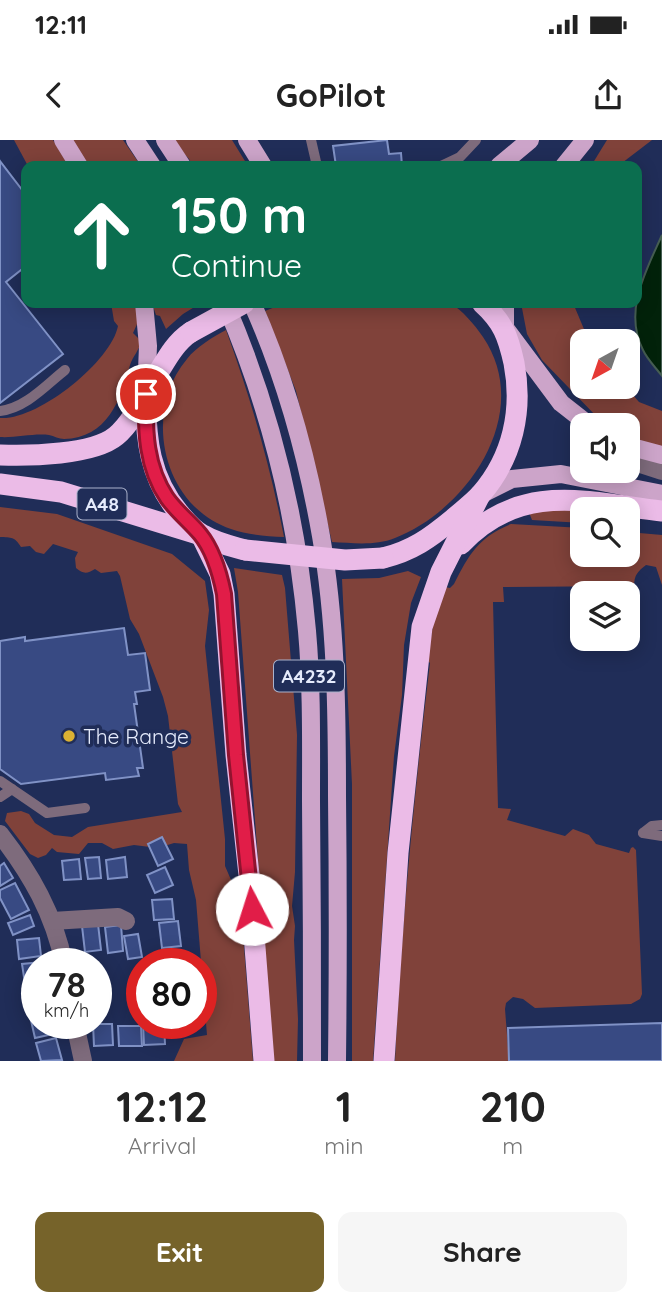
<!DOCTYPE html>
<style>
:root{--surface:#fff;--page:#f6f6f6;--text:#222;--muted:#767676;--accent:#76632a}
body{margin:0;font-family:Quicksand,sans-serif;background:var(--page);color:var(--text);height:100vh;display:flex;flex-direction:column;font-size:26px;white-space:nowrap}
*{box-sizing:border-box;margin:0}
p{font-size:23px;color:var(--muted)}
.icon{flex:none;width:38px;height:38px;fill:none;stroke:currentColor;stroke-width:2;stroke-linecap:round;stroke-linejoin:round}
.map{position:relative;height:921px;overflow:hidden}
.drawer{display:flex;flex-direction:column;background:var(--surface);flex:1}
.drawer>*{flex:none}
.guide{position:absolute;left:21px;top:21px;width:621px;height:147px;border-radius:14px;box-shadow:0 4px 18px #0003;background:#0b6e4f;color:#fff;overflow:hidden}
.needle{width:46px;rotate:220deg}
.tools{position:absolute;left:570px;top:189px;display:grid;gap:14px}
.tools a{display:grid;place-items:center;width:70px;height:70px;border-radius:14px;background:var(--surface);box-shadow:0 4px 18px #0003;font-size:35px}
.speed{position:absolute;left:21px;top:808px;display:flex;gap:14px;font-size:35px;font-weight:700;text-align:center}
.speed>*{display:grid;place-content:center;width:91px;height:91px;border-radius:50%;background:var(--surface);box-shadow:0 4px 18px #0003;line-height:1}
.speed small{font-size:18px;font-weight:400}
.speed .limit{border:10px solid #d22;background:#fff;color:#111}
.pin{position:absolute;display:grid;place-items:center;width:60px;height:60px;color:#fff;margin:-30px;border:4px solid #fff;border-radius:50%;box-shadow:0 2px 7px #0007}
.me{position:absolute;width:77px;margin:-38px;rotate:355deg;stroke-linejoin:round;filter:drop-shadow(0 0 5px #0008)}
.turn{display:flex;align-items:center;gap:24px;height:147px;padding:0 35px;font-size:32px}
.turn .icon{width:91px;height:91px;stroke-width:2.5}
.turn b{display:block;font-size:49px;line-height:60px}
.eta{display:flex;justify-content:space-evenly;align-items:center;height:119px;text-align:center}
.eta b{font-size:42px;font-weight:700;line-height:49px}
.action{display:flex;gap:14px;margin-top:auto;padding:14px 35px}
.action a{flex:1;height:80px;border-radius:14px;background:var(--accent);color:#fff;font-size:28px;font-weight:700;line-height:80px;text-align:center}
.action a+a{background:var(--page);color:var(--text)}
.status{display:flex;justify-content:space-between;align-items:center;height:49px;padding:0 35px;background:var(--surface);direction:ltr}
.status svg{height:19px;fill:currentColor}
header{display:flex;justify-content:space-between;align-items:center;height:91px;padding:0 35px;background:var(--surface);font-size:32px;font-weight:700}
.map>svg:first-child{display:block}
</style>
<div class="status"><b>12:11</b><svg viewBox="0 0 49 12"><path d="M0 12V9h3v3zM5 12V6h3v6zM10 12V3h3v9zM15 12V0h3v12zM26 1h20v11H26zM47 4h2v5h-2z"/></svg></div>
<header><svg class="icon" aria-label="back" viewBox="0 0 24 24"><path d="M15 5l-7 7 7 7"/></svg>GoPilot<svg class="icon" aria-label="share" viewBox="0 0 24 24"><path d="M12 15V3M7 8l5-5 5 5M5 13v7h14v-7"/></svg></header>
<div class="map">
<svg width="662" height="921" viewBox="0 0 662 921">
<rect width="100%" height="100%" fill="#202d58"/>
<!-- green -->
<g fill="#80423a">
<path d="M14 0H53L69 26H28Z"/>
<path d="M70 0H123L141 26H87Z"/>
<path d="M171 0H232L248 26H193L189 19Z"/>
<path d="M607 0H652L618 26H591Z"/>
<path d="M111 163H135L138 182 133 193 141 201C139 211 133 216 130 225 121 260 107 298 64 299 59 299 54 296 49 295 35 293 15 298 0 297V278C37 281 111 222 118 186L114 181Z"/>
<path d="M152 163H201L183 174 166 189 160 176 156 175Z"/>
<path d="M285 163H450C463 171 474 184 483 197 534 272 469 369 395 398 375 406 353 403 332 402L296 251 265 171Z"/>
<path d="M521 163H573L589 201H583V247H626L639 262 662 271V308L628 297V285H609L597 277 542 220 527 194Z"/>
<path d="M226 190C251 259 270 325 284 397 267 396 248 395 231 389 162 366 142 272 187 219 196 207 213 197 226 190Z"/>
<path d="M0 367 57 374 172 414 205 441 209 470 205 506 225 699V726L238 756 242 783 253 921H174L184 899 207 895 196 760 189 730 187 704 174 703 158 708 134 705 113 709 102 703H88L79 714 57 712 52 708 46 715 38 718 30 714 5 681 7 673 21 671 29 674 35 683 54 695 72 697 88 687 182 672 178 664 168 576 163 557 139 494 130 479 120 436 117 431 101 433 95 429C87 434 83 434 76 428L75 418 78 412 53 404 44 414 36 412 30 406 21 407C14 396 12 398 0 397Z"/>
<path d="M527 367 583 369V383L532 380Z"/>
<path d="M511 384 583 388V415H628V392L662 395V445L656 427 646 425C638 431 634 435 634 446L503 447 504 462H493L498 668 511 669 507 680 565 696 573 689 589 695 596 704 629 713 631 708 633 707 636 710 642 854 640 859 631 864 535 868 523 859 513 857 506 863 505 869 509 921H395C401 788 414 656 430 523L427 520 433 485 445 447 450 448 454 444C469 414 479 397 511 384Z"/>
<path d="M234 428 282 435 285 448 297 595 295 732 292 766 295 786 294 800 298 879 297 921H273L238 452Z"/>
<path d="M408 431 421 437 411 463 404 505 402 555 394 616 373 921H352V644L342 439 379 438Z"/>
</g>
<!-- water -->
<path fill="#02220a" stroke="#465e53" stroke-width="2" d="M662 95V236C656 228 647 219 643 210 623 171 646 131 662 95Z"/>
<!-- building -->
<g fill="#384a83" stroke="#8092c6" stroke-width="2">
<path d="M387 0 389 14 401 13 402 26H336L333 6Z"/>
<path d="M0 21 26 55V126L6 142 63 214 0 263Z"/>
<path d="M124 488 128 515 145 513 150 550 135 552 137 564H134L143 628H137L139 636 106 640 105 633 21 644 0 629V501L25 497V501Z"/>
<path d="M162 697 173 719 158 726 148 704Z"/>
<path d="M99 717 101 738 88 739 85 718Z"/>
<path d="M125 717 127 737 108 739 106 720Z"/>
<path d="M79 719 81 739 64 740 62 721Z"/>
<path d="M4 723 13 738 0 746V726Z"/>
<path d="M165 727 173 745 155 753 147 735Z"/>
<path d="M15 743 29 770 11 779 0 758V750Z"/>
<path d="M172 759 174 779 154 780 152 760Z"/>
<path d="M30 775 34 786 13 795 8 783Z"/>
<path d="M178 781 181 806 162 808 159 783Z"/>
<path d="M98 784 101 810 85 812 82 786Z"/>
<path d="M121 785 123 811 108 813 105 787Z"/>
<path d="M138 794 142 817 128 819 124 796Z"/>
<path d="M39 798 41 816 19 819 17 800Z"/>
<path d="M42 822V824H37V843L25 844 22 824Z"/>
<path d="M37 847V868L27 870 24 849Z"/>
<path d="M37 875V884H51L53 894 35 898 30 876Z"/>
<path d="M662 883V921H509L508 888Z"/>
<path d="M93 884H112L113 905 94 906Z"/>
<path d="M143 884H164L165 904 144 905Z"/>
<path d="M118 886H141L142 906H119Z"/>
<path d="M56 898 62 920 41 921 36 903Z"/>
</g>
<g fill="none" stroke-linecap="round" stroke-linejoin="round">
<!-- lane -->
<g stroke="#7e6b7c" stroke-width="10">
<path d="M311 0 317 26"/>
<path d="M441 26 460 17 476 0"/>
<path d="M0 271C26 268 46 245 65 230"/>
<path d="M0 641 47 673 85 668"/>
<path d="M0 657 12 649"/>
<path d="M643 693 652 686 662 685"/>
<path d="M643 693 662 696"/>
</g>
<!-- street -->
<g stroke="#7e6b7c" stroke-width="18">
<path d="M628 320 662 331"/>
<path d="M0 694C31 734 54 774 64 824"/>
<path d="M52 781 118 777 126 781"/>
<path d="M75 884 83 921"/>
</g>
<!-- primary -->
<g stroke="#cca4c9" stroke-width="18">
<path d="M63 0 79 26"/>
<path d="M135 0 152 26"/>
<path d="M165 0 182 26"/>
<path d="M247 0 263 26"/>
<path d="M499 26 530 0"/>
<path d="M564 26 585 0"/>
<path d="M144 163 148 206 146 254"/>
<path d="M225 163C270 267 297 378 307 491 312 547 311 604 311 661 312 748 312 834 312 921"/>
<path d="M252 163C285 237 307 316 321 396 336 482 337 569 337 656 338 744 338 833 337 921"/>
<path d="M505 163V188L561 263 589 285"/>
<path d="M628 306 662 315"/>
<path d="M480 355 512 339 561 334 662 354"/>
</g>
<!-- highway -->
<g stroke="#ebbbe7" stroke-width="21">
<path d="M146 254C145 299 150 338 179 373 186 381 194 391 203 395 216 403 231 406 245 410"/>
<path d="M0 315C29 316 93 315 116 296 132 283 144 257 155 238 165 222 174 203 191 192"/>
<path d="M0 344 61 352 201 395"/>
<path d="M201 395 220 434 224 454 236 615 250 744 264 921"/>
<path d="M461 404C521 341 586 362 662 371"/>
<path d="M383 418C412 411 430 398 453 379 462 371 473 363 481 354 513 317 523 270 514 223 508 196 503 182 482 163"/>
<path d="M384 921 398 713 422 487 441 432 480 355"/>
</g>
<!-- highway-bridge -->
<g stroke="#ebbbe7" stroke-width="21">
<path d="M191 192 244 163"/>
<path d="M245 410 345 420 383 418"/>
</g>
</g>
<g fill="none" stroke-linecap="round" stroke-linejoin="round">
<defs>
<path id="route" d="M146 254C145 291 146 327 167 358 177 372 190 382 200 394 214 411 220 434 224 454L236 615 252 769"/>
</defs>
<!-- route casing -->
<use href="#route" stroke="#92132f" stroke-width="18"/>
<!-- route -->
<use href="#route" stroke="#e11d48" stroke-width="12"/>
</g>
<!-- markers -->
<circle fill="#dcb233" stroke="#202d58" stroke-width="2.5" cx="69" cy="596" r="7"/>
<g text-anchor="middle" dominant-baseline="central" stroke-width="7" stroke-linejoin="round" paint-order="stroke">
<!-- shield labels -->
<g fill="#202d58" stroke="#aab2cb" stroke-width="2">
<rect x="77.5" y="348.5" width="49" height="31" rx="5"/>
<rect x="274" y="520.5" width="70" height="31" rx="5"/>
</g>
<g font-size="19" font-weight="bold" fill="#e5ebfc">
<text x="102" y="364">A48</text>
<text x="309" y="536">A4232</text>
</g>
<!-- poi labels -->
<g font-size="21" fill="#e5ebfc" stroke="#202d58" text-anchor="start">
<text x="83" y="596">The Range</text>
</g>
</g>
</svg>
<div class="tools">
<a><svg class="needle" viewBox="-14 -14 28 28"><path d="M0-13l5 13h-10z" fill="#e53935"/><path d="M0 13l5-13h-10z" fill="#767676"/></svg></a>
<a><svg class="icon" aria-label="sound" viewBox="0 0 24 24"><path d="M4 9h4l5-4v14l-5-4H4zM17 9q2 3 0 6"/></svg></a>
<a><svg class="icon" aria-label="search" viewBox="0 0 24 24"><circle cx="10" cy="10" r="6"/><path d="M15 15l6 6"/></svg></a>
<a><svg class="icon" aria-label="layers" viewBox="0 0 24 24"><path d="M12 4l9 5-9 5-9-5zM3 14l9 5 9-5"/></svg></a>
</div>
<div class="speed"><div>78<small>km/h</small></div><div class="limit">80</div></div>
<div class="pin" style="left:146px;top:254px;background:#d93025"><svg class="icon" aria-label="arrive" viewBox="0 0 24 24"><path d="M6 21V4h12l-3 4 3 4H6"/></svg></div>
<svg class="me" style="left:252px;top:769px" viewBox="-20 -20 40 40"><circle r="19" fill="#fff"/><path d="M0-13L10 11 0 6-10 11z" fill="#e11d48"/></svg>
<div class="guide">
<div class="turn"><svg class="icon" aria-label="ahead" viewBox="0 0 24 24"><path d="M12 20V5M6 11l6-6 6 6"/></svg><div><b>150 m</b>Continue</div></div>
</div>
</div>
<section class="drawer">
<div class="eta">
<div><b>12:12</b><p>Arrival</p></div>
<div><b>1</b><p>min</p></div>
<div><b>210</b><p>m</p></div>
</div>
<div class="action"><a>Exit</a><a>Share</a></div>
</section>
